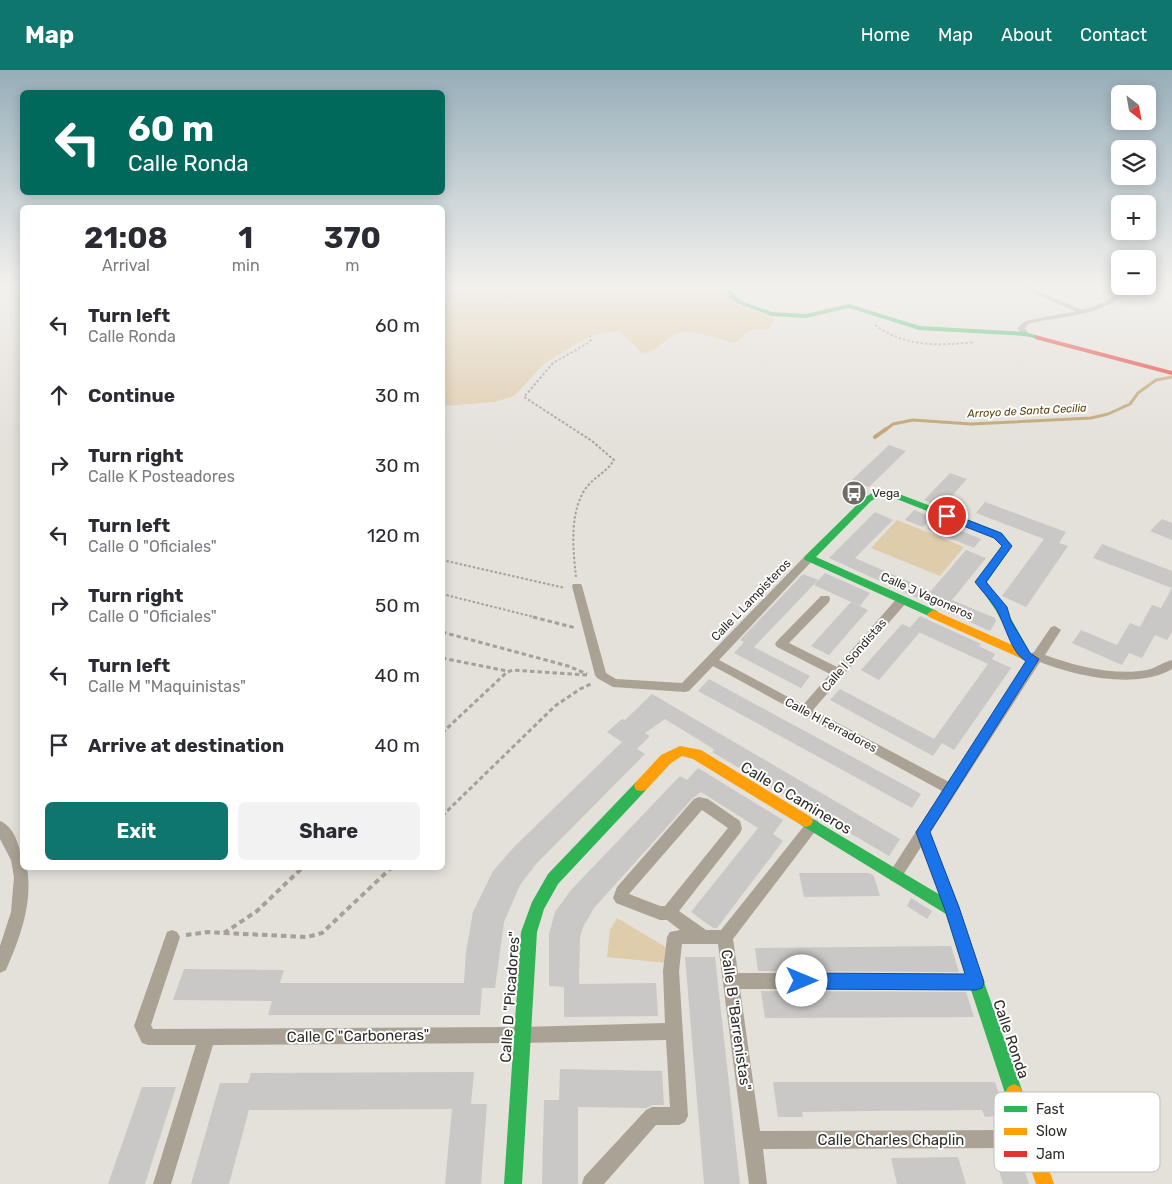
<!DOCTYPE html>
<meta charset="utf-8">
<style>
:root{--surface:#fff;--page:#f2f2f3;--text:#2b2b33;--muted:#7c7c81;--accent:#0f766e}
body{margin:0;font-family:Rubik,sans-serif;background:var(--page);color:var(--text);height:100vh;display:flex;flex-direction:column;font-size:19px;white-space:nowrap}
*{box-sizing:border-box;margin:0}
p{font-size:16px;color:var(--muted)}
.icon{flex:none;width:28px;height:28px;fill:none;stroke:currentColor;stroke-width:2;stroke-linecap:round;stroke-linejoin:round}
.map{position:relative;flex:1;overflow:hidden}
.panel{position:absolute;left:20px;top:135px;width:425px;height:665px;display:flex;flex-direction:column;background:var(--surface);border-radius:8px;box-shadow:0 2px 12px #0003}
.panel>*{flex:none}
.banner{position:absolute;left:20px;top:20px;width:425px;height:105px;border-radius:8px;box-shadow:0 2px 12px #0003;background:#00695c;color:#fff;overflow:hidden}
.needle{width:32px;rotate:149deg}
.fabs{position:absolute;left:1111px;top:15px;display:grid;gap:10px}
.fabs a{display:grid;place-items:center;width:45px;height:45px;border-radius:8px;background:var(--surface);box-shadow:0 2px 12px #0003;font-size:25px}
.pin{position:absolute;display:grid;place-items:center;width:42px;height:42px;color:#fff;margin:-21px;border:2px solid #fff;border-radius:50%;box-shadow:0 1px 5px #0007}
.me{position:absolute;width:55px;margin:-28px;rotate:90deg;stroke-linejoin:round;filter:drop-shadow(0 0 4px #0008)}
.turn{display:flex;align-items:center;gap:18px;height:105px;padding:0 25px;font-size:22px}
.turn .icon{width:65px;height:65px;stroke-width:2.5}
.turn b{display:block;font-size:35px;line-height:42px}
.eta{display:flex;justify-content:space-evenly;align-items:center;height:85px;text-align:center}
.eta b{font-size:30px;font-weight:700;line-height:35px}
.primary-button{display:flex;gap:10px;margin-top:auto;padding:10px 25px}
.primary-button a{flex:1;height:58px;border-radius:8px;background:var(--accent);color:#fff;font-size:20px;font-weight:700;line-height:58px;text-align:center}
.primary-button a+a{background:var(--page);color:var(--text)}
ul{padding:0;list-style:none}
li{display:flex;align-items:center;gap:15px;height:70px;padding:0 25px}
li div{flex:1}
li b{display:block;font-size:19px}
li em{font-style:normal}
header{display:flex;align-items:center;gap:30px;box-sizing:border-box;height:70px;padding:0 25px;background:var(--accent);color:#fff}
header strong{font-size:24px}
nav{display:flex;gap:28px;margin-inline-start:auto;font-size:18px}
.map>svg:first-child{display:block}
</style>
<header>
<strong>Map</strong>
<nav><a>Home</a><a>Map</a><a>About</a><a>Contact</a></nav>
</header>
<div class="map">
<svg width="1172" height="1114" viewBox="0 0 1172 1114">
<rect width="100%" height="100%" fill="#e4e0da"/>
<!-- green -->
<g fill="#dfccab">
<path d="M443 216H719L736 234 775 249 767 260 753 259 734 273C720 270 689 258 676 264 664 269 656 283 642 283L619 261 590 266 545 293 514 326 495 332 443 336Z"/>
<path d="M897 450 964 477 940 506 871 478Z"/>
<path d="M617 848 667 878V893L607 887 610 860Z"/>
</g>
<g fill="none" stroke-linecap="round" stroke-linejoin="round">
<!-- stream-far1 -->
<path stroke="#bfa472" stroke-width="3" d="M884 361 893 354 913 350 971 354 1091 348 1108 344 1130 334 1138 323 1156 310 1172 307"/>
<!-- stream -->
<path stroke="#bfa472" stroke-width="4" d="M875 367 886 359"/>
</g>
<!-- building -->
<g fill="#c9c8c6">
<path d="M889 375 906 381 869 417 852 410Z"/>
<path d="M950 403 967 409 942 437 924 430Z"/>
<path d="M985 432 1066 462 1059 473 1068 476 1026 537 1002 526 1044 469 976 443Z"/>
<path d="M914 440 932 447 923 457 905 450Z"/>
<path d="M875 442 893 450 855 488 931 521 966 480 986 488 952 530 995 548 996 551 990 561 829 488Z"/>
<path d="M932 449 981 469 974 478 928 459Z"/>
<path d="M1162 449 1172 453V470L1150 461Z"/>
<path d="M1102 474 1172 501V518L1093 488Z"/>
<path d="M825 503 870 523 860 536 814 515Z"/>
<path d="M803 504 818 510 754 577 810 606 801 618 734 583 744 572 740 570Z"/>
<path d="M1172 518V562L1167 570 1155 565 1142 588 1129 583 1122 595 1072 573 1081 560 1117 575 1130 553 1140 557 1152 535 1161 538Z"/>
<path d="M851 532 868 540 829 585 811 576Z"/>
<path d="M920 546 981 574 979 576 995 584 992 589 1011 598 954 680 942 673 933 686 830 630 840 619 940 672 934 669 988 594 910 558Z"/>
<path d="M902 554 920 562 879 610 861 600Z"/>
<path d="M709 609 777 646 921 724 912 738 698 621Z"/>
<path d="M652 624 900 769 889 786 712 682 714 680 712 678 665 649 645 663 650 666 637 679 645 684 536 794 520 815 504 852 495 918H482L480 945H268L272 931 173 930 184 899 284 900 280 913H464L466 882 473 842 493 801 514 777 622 672 607 662 622 649 625 650Z"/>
<path d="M698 698 783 750 773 764 783 771 717 858H713L691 842 758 758 701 722 693 728 594 838 583 857 580 868 579 914 656 913 658 946 564 947V917L549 916V864L555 842 571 820 680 706 687 710Z"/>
<path d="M799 803H869L874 806 880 826 804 827Z"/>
<path d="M911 828 932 841 927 849 907 836Z"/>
<path d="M951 876 959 902 758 901 755 878Z"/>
<path d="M685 887H715L740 1114H704Z"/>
<path d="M761 921 966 922 974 947 765 948Z"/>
<path d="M560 999 662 1001 664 1035H652L646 1038 578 1037V1114H542L544 1030H559Z"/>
<path d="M474 1002 471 1034H487L481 1114H445L452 1039 249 1040 229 1114H191L220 1013H248L251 1003Z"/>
<path d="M773 1012H995L1006 1045 985 1047 982 1040 865 1041 802 1042 803 1047H778Z"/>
<path d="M142 1017H176L145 1114H108Z"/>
<path d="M958 1087 966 1114H897L891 1088Z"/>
<path d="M995 1087H1020L1029 1114H1003Z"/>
</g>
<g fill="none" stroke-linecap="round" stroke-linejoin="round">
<!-- path-far2 -->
<g stroke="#a6a096" stroke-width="2" stroke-dasharray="2.5 2" stroke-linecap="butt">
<path d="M875 255C905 277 938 276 974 272"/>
<path d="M442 490 565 518"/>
<path d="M576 507C573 479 569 442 586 418 594 407 607 402 614 390L592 371 524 327 553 293 588 273 591 270 590 266"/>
<path d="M442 524 538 548"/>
</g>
<!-- path-far1 -->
<g stroke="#a6a096" stroke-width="3" stroke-dasharray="4.5 3" stroke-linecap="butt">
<path d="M533 547 576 558"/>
<path d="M442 562 568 596 587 604"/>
<path d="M442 588 507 601"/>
<path d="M442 663 507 602 513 600 587 605"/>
<path d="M442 746 555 636 580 619 593 613"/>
</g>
<!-- path -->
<g stroke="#a6a096" stroke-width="4" stroke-dasharray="5.5 4" stroke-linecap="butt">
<path d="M224 863 307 867 322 863 391 798"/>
<path d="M186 865 208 862 224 863 257 841 302 798"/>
</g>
<!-- lane -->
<path stroke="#aaa294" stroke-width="4" d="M1021 216 1080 241"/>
<!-- street -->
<g fill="#aaa294" fill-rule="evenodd">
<path d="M1125 216H1132C1109 247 1063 245 1028 254L1025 258 1029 264 1025 266H1022L1017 258 1024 252C1056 242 1102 244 1125 216Z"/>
<path d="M809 485 814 488 813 490 719 590 803 635 830 604 777 577 775 574 777 571 821 526H829L830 529 829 532 789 573 837 597 898 527H906L907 530 906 533 813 640 949 712 1031 587 1032 583 1034 582 1051 557 1055 556 1061 560 1045 585C1075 596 1115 606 1147 600 1156 598 1163 592 1172 590V599C1137 620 1076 606 1040 592L930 763 960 838 957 843 952 845 947 843 921 777 900 810 895 812 890 810 888 805 942 721 713 596 689 621 685 622 613 617 597 608 595 605 572 516 573 514H581L582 516 606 603 616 609 682 613 805 486Z"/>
<path d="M699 727 708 729 740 751 742 759 740 763 679 841 706 860H721L808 751 813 749 818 751 820 755 733 869 738 903 976 904 982 906 984 912 982 918 976 920 740 919 760 1061 1029 1060 1035 1063 1038 1069 1035 1075 1029 1078 763 1079 767 1114H749L718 874H682L679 901 688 1046 685 1052 679 1055H656L604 1114H582L584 1107 646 1040 652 1037H670L666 970 522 973 213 975 171 1114H153L196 975H148L142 973 134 956 167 862 172 860 177 862 180 867 151 955 153 959 522 957 665 953 663 901 667 867 670 862 680 860 667 850H660L616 833 613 828 617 817 694 729ZM702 740 728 758 665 836H660L629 824Z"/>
<path d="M0 751C16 757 22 783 22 798H27C33 833 20 868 6 900L0 903V876L11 842 14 807 11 790 0 769Z"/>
</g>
<!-- fast -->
<g fill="#30b455" fill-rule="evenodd">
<path d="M724 216H730L734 224 741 231 772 242 806 244 849 234 920 256 1025 262 1042 267 1038 269 1025 266 919 260 849 238 806 248 771 246 737 233 729 226Z"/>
<path d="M878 420 899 424 1002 463 1012 476 987 512 1005 538 1032 586 1030 589H1022L995 539 976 512 1002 476 994 467 894 428 880 426 871 431 816 487 937 541 939 544 933 548 805 490 804 488 805 486 865 427Z"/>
<path d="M641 711 646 712 648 716 646 720 558 814 544 839 537 862 522 1114H504L521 862 532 832 548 804 636 712Z"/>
<path d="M806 745 957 835 1023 1023 1020 1029 1014 1032 1008 1029 1005 1023 946 844 801 755 799 751 801 747Z"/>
</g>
<!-- slow -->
<g fill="#ff9f0a" fill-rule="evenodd">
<path d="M933 540 1037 586 1039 589 1037 592H1029L929 547 927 544Z"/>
<path d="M680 676 701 680 811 747 813 751 811 755 806 757 801 755 693 689 682 686 671 693 646 720 641 721 636 720 634 716 636 712 661 685Z"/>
<path d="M1014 1014 1020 1017 1023 1023 1054 1114H1036L1005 1023 1008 1017Z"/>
</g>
<!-- jam -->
<path fill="#e5322d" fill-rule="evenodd" d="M1035 265 1172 301V305L1035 269Z"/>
</g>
<!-- sky -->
<linearGradient id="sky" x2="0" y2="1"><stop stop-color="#97aeb9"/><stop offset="0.58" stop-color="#f3f1ee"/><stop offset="1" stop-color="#f3f1ee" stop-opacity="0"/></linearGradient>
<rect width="1172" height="372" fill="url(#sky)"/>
<!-- route -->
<path fill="#1a73e8" stroke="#114b97" d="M943 443H950L1001 463 1012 476 986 512 1007 537 1011 551 1030 583 1039 589 930 762 960 840 984 912 982 918 976 920 802 919 797 917 794 911 797 906 802 903 965 904 945 840 916 762 1026 591C1011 584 1004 550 995 537 989 528 981 520 975 512L1002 476 994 468 943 448Z"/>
<!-- icons -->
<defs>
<symbol id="bus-disc" viewBox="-11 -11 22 22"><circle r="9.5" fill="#6e6c67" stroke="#fff"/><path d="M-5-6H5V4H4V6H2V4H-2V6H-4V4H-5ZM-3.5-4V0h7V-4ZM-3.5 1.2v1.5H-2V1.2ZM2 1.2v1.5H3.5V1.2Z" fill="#fff"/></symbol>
</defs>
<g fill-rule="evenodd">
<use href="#bus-disc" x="840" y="409" width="28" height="28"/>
</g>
<g text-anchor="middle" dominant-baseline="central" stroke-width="4" stroke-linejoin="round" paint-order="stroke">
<!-- far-water labels -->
<g font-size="11" font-style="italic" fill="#5c4209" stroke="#fff">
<text transform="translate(1027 341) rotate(-3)">Arroyo de Santa Cecilia</text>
</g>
<!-- poi labels -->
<g font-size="12" fill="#2f2d29" stroke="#fff" text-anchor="start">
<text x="872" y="423">Vega</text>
</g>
<!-- street labels -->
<g font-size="12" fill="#2f2d29" stroke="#fff">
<text transform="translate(927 526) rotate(24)">Calle J Vagoneros</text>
<text transform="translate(751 530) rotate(-46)">Calle L Lampisteros</text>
<text transform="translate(854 585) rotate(-49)">Calle I Sondistas</text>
<text transform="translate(831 655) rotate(28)">Calle H Ferradores</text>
</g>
<!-- near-street labels -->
<g font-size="15" fill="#2f2d29" stroke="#fff">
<text transform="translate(796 728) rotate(31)">Calle G Camineros</text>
<text transform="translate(510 927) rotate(-86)">Calle D "Picadores"</text>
<text transform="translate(736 950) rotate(82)">Calle B "Barrenistas"</text>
<text transform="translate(358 966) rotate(-1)">Calle C "Carboneras"</text>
<text transform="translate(1011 969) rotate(71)">Calle Ronda</text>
<text x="891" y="1070">Calle Charles Chaplin</text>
</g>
</g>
<!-- legend -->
<rect x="994" y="1022" width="166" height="80" rx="8" fill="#fff" stroke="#c1c0bf" stroke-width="1"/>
<rect x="1004" y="1036" width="23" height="6" fill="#30b455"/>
<rect x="1004" y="1058" width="23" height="7" fill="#ff9f0a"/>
<rect x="1004" y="1081" width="23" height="6" fill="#e5322d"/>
<g font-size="14" fill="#2f2d29">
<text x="1036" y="1044">Fast</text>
<text x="1036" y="1066">Slow</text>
<text x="1036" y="1089">Jam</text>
</g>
</svg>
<div class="fabs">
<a><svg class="needle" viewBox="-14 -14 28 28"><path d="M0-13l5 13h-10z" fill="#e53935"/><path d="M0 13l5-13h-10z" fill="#7c7c81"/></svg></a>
<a><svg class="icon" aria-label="layers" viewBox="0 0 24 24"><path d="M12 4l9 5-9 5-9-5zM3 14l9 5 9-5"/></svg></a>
<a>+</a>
<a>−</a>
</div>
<div class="pin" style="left:947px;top:446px;background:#d93025"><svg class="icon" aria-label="arrive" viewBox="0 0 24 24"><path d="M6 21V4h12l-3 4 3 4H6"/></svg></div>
<svg class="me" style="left:802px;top:911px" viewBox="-20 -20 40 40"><circle r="19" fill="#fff"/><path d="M0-13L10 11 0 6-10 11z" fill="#1a73e8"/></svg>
<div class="banner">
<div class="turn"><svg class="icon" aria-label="left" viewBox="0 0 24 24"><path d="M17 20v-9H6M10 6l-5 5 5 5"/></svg><div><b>60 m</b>Calle Ronda</div></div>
</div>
<section class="panel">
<div class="eta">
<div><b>21:08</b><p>Arrival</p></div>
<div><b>1</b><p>min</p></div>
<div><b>370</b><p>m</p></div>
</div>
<ul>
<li><svg class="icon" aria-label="left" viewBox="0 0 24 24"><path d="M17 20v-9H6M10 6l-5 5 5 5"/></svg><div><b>Turn left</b><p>Calle Ronda</p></div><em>60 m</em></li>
<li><svg class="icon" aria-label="ahead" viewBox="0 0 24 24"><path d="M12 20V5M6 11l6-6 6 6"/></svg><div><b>Continue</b></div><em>30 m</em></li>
<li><svg class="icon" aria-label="right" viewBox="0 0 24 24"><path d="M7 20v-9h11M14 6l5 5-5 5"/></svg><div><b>Turn right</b><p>Calle K Posteadores</p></div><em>30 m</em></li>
<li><svg class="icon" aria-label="left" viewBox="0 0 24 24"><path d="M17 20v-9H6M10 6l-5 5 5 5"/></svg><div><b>Turn left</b><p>Calle O &quot;Oficiales&quot;</p></div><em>120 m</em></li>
<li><svg class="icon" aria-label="right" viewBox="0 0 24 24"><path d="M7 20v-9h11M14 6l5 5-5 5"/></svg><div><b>Turn right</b><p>Calle O &quot;Oficiales&quot;</p></div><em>50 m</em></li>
<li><svg class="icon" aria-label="left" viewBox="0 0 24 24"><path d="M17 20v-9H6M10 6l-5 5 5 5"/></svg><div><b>Turn left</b><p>Calle M &quot;Maquinistas&quot;</p></div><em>40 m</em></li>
<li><svg class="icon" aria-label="arrive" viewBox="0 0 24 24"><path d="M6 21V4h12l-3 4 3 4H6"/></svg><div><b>Arrive at destination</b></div><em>40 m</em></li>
</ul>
<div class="primary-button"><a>Exit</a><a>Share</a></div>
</section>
</div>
